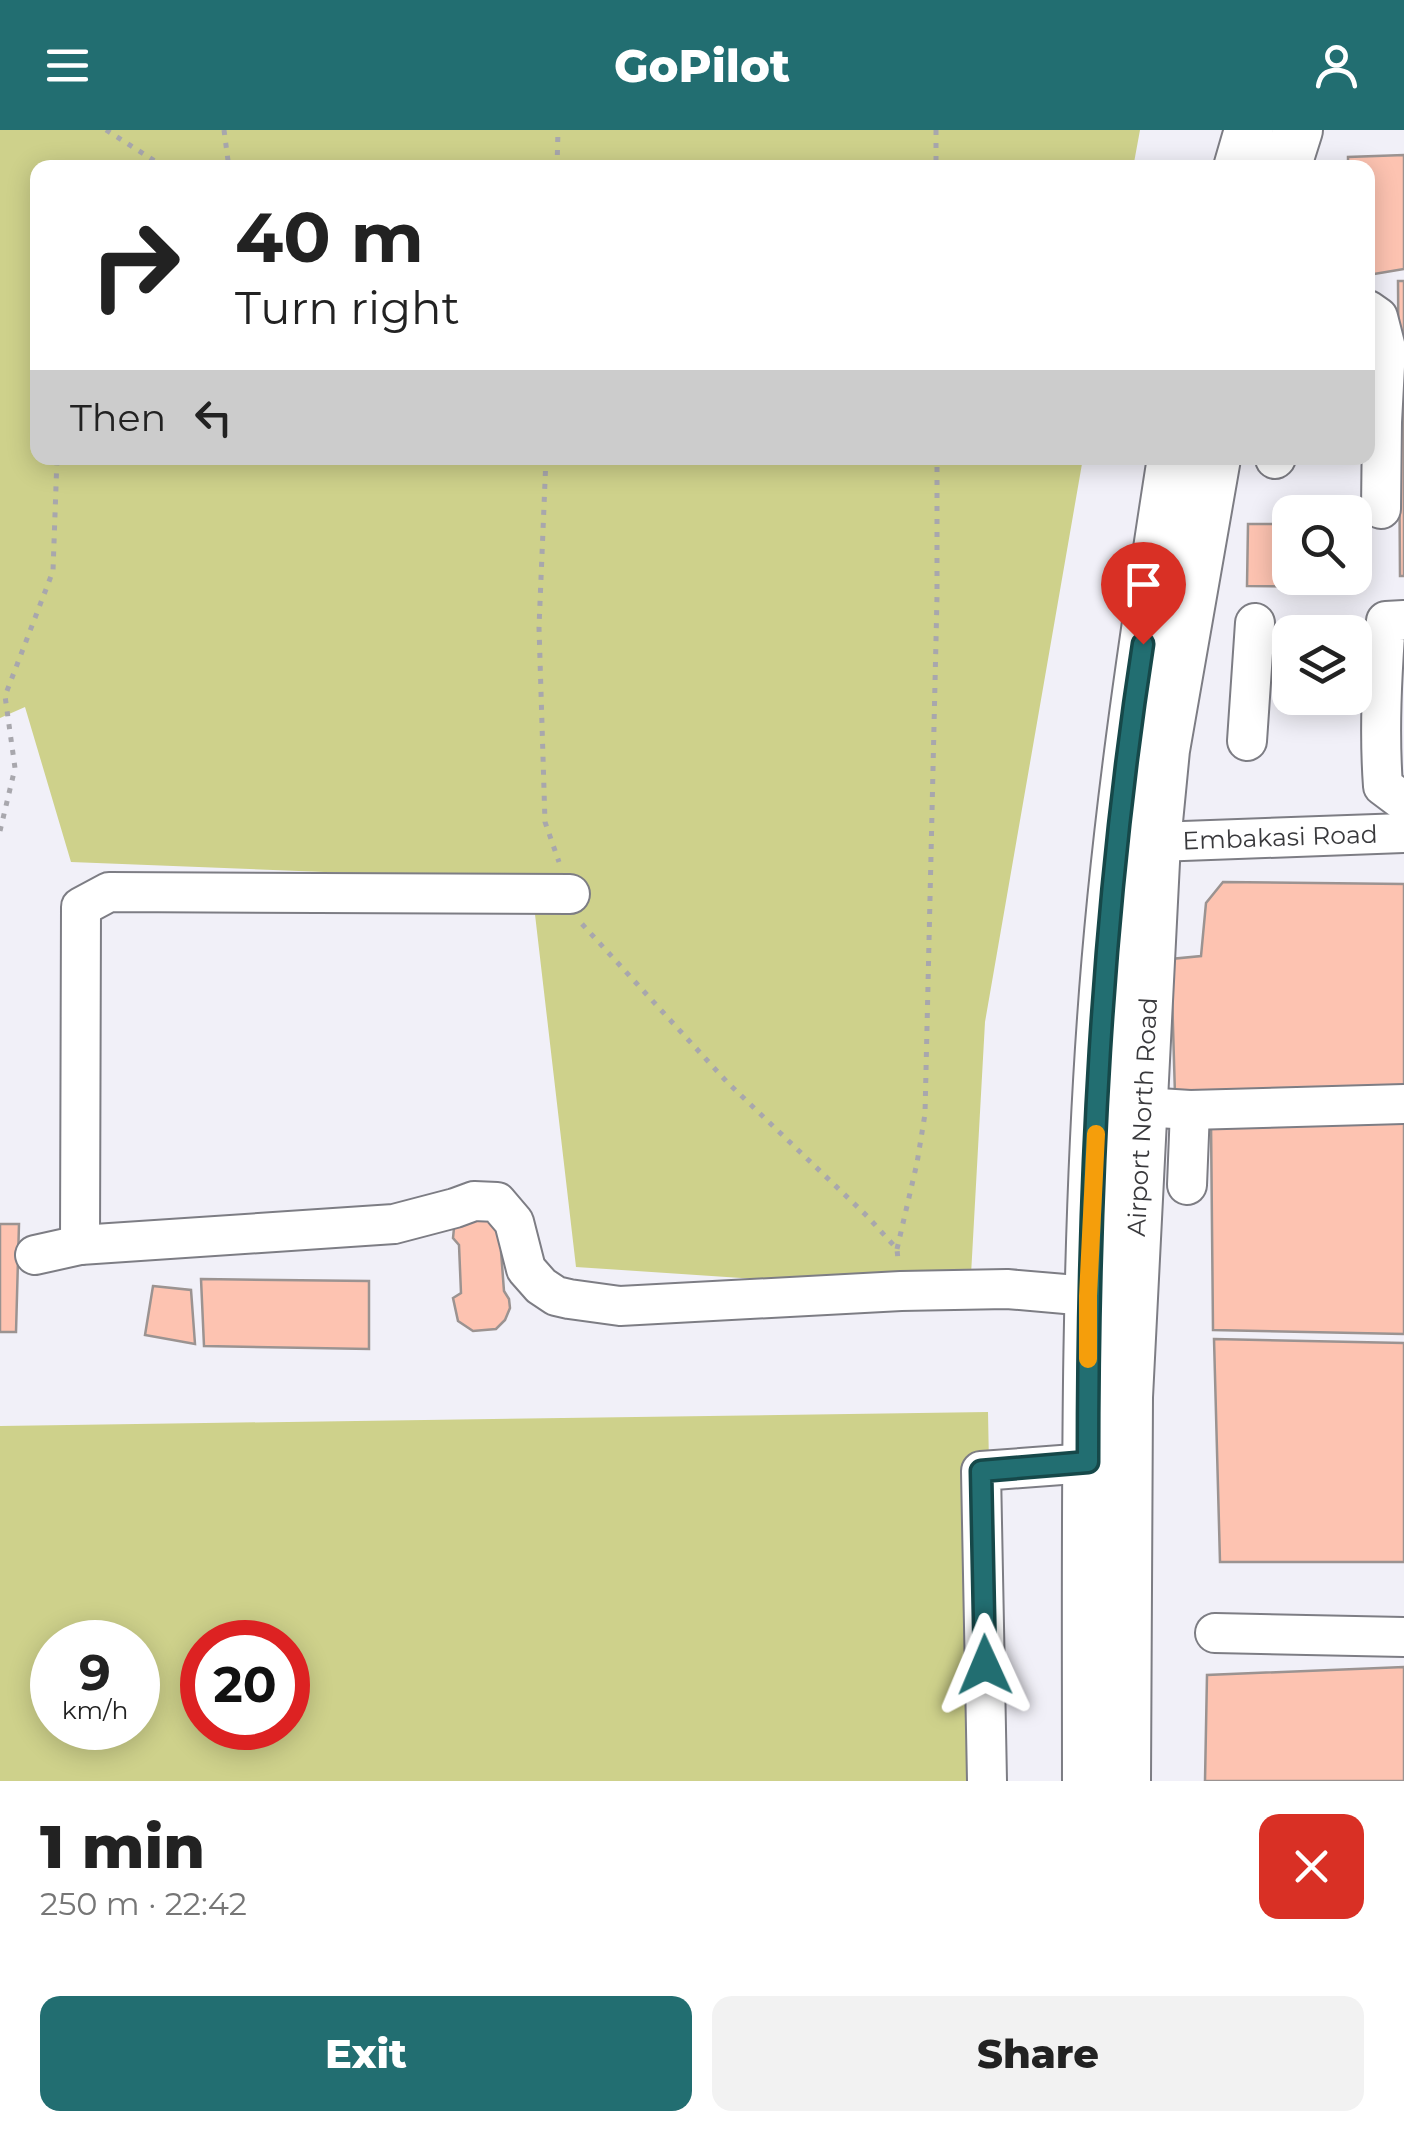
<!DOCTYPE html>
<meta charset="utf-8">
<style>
:root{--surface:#fff;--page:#f2f2f2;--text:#222;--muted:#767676;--accent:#226e71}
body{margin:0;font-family:Montserrat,sans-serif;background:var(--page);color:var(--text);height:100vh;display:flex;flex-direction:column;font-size:38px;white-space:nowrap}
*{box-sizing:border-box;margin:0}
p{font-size:32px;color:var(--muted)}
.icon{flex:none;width:55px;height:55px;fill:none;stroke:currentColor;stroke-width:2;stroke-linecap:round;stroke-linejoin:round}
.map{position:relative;height:1651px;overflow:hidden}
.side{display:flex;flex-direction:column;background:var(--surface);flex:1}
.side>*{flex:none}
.banner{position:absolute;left:30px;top:30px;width:1345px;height:305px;border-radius:20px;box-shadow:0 5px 25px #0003;background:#fff;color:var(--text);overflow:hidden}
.tools{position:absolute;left:1272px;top:365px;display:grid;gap:20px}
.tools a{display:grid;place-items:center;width:100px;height:100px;border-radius:20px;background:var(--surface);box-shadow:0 5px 25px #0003;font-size:50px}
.speed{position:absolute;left:30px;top:1490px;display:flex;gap:20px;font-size:50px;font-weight:700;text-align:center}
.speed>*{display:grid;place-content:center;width:130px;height:130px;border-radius:50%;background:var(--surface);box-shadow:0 5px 25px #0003;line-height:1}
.speed small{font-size:25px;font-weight:400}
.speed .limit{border:15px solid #d22;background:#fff;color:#111}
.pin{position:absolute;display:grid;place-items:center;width:85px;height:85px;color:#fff;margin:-102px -42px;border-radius:50% 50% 50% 0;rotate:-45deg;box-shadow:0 0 10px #0007}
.pin .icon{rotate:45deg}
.me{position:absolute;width:110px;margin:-55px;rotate:359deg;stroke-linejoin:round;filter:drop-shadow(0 0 8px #0008)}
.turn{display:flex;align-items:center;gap:35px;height:210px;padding:0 40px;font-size:45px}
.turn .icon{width:130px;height:130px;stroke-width:2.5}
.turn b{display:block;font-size:70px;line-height:85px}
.then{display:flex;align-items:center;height:95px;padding:0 40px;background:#0003;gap:20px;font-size:38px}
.round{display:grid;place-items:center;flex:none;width:105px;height:105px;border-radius:20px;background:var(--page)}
.headline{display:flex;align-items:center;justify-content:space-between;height:170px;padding:0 40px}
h1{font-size:60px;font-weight:800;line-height:75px}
.primary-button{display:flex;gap:20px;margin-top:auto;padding:20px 40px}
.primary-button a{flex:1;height:115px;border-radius:20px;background:var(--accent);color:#fff;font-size:40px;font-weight:800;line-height:115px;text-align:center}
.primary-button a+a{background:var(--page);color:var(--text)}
header{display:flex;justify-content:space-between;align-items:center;height:130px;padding:0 40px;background:var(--accent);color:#fff;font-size:45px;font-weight:800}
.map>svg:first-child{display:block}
</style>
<header><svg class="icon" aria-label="menu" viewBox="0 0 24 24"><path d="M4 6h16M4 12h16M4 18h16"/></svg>GoPilot<svg class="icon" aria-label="person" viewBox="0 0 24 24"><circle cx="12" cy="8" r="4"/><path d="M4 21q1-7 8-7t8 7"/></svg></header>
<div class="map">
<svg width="1404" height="1651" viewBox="0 0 1404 1651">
<rect width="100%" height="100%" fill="#f1f0f8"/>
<!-- green -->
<g fill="#ced18b" fill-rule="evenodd">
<path d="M0 0H1140L1133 38H38V328H1083L985 892 970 1163 576 1137 531 750 71 732 25 577 0 588Z"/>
<path d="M988 1282 995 1651H0V1296ZM52 1512H138V1598H52ZM202 1512H288V1598H202Z"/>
</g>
<!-- building -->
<g fill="#fdc3b1" stroke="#9b9391" stroke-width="2.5">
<path d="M1404 25V139L1368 145V38H1348V27Z"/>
<path d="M1398 151H1404V446H1400Z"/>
<path d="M1248 394H1290V448H1342V457L1247 456Z"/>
<path d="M1223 752 1404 754V960L1175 965 1171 829 1201 826 1206 773Z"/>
<path d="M1211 992H1404V1204L1213 1200Z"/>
<path d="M492 1081 509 1114 501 1121 504 1161 509 1169 510 1178 505 1190 496 1199 473 1201 458 1191 453 1168 461 1163 459 1115 453 1108 454 1098 462 1089Z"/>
<path d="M0 1094H19L16 1202H0Z"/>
<path d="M201 1149 369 1151V1219L204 1216Z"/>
<path d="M153 1156 191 1160 195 1214 145 1205Z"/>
<path d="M1214 1209 1404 1213V1432H1220Z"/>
<path d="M1404 1537V1651H1205L1207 1545Z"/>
</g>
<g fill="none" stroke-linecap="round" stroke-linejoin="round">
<defs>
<g id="minor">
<path d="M1368 180 1378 187 1386 218 1382 292 1381 379"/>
<path d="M1275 329 1276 328"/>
<path d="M1247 611 1255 493"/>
<path d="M1403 671 1383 656C1379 601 1382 546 1386 491L1404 490"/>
<path d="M1156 712 1404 703"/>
<path d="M1143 977 1190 980 1404 974"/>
<path d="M1187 1055 1190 980"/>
<path d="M80 1115 81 777 109 762 570 764"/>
<path d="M35 1125 80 1115 394 1094 455 1078 474 1071 497 1072 514 1092 526 1139 541 1156 556 1166 569 1169 620 1176 901 1161 1007 1159 1088 1166"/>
<path d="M1215 1503 1404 1507"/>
<path d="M987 1651 981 1341 1088 1333"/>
</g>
<g id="major">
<path d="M1238 38 1249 0"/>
<path d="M1286 38 1298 0"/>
<path d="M1087 1651C1087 1397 1084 1143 1102 889 1115 700 1143 514 1172 328"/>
<path d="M1126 1651 1128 1267 1156 712 1165 620 1216 328"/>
</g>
</defs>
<!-- minor casing -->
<use href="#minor" stroke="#7d7d84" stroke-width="42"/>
<!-- major casing -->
<use href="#major" stroke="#7d7d84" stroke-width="52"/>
<!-- path -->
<g stroke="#a8a7ad" stroke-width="5" stroke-dasharray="5 8" stroke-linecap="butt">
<path d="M106 0 166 38"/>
<path d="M224 0 229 38"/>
<path d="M936 0V38"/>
<path d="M557 38 558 0"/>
<path d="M546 328 539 497 545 692 559 732"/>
<path d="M0 701 15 638 5 566 53 441 57 328"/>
<path d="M582 794 727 952 867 1086 897 1119 898 1130"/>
<path d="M897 1119 917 1033 925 984 937 467V328"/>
</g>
<!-- minor -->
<use href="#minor" stroke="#fff" stroke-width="38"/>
<!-- major -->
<use href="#major" stroke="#fff" stroke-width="48"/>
</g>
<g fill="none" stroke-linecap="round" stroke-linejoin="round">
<defs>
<path id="route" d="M985 1535 981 1341 1088 1332C1088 1059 1101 784 1143 514"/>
</defs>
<!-- route casing -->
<use href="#route" stroke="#164849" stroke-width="25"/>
<!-- route -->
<use href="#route" stroke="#226e71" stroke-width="18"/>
<!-- slow -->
<path stroke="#f59e0b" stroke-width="18" d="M1088 1229V1166L1096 1004"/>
</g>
<g text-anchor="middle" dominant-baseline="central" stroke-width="8" stroke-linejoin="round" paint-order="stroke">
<!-- street labels -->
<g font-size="25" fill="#39393c" stroke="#fff">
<text transform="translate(1280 707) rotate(-2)">Embakasi Road</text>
<text transform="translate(1142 987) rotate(-87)">Airport North Road</text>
</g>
</g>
</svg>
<div class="tools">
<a><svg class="icon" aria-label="search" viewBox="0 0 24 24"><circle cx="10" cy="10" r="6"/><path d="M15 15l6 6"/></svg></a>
<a><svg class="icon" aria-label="layers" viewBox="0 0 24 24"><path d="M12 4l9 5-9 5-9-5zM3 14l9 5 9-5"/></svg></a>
</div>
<div class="speed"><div>9<small>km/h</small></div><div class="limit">20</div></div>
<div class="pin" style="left:1143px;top:514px;background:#d93025"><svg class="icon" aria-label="arrive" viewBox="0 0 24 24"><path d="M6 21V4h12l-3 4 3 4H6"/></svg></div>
<svg class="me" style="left:985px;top:1535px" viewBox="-20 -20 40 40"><path d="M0-17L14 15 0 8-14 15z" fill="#226e71" stroke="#fff" stroke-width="4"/></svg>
<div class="banner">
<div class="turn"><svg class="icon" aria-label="right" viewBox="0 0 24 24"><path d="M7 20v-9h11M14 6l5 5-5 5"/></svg><div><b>40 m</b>Turn right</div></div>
<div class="then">Then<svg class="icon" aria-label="left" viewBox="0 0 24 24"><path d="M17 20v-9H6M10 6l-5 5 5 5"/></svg></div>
</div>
</div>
<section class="side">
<div class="headline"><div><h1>1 min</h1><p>250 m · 22:42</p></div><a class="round" style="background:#d93025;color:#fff"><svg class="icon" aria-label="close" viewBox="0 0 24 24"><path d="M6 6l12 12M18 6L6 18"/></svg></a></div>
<div class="primary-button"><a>Exit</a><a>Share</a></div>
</section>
